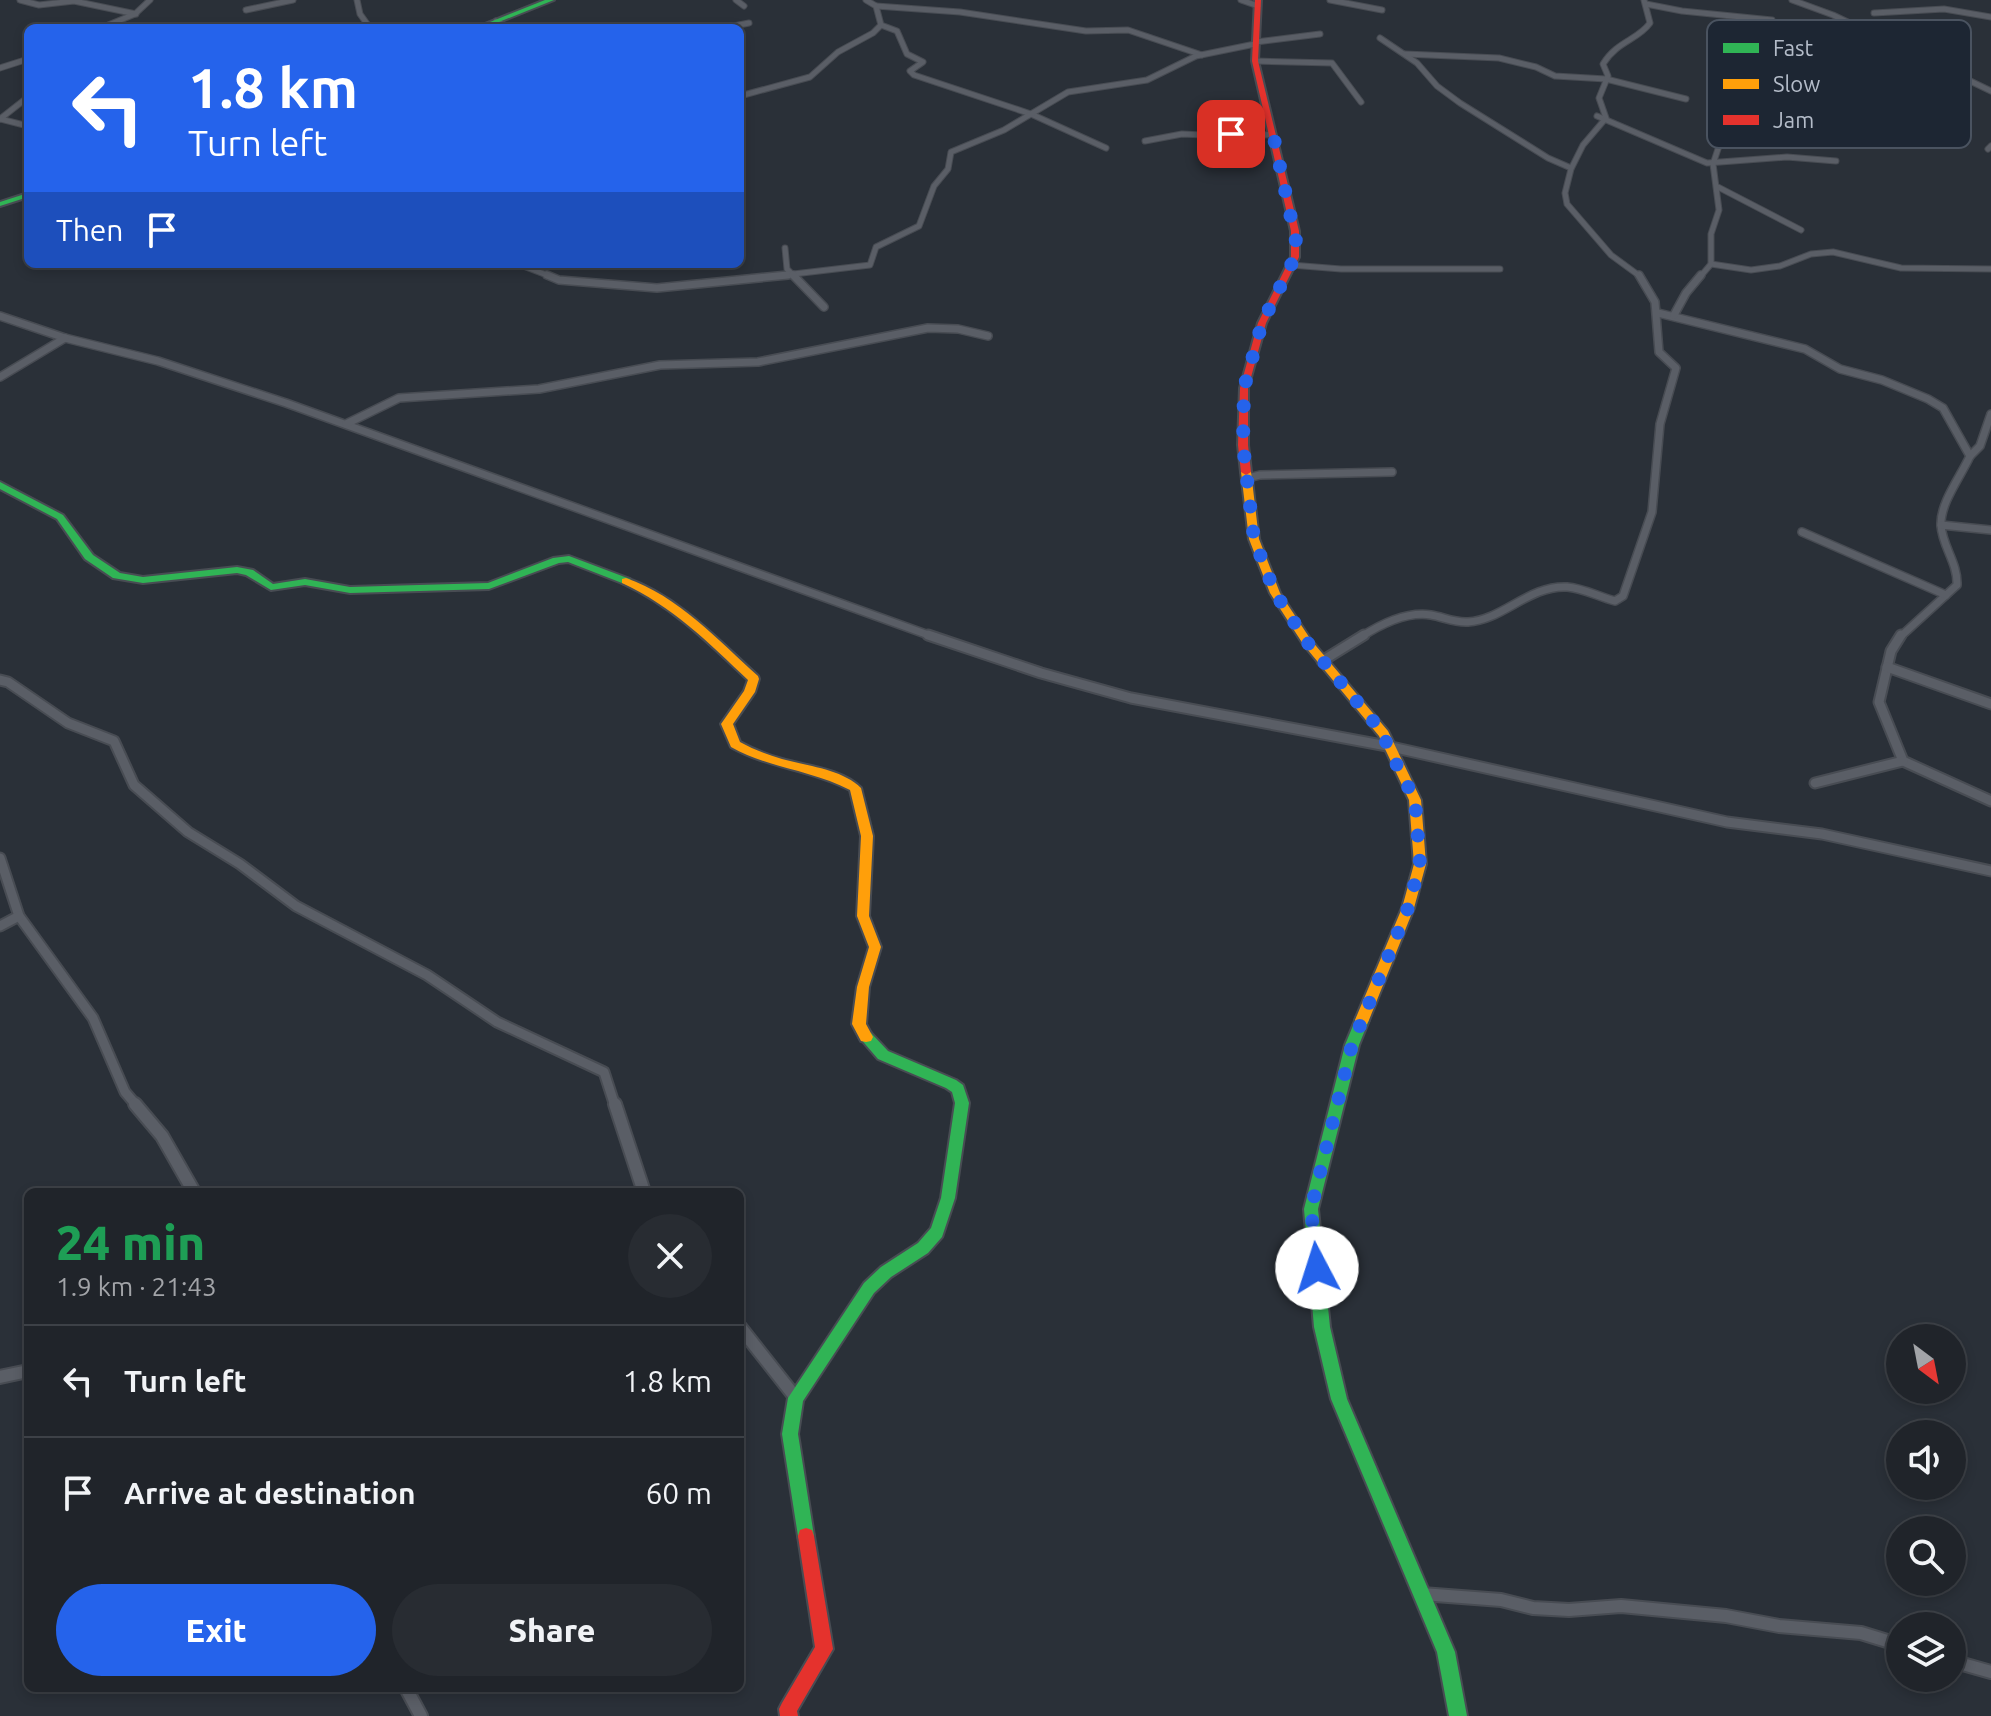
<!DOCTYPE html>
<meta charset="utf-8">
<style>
:root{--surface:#20242a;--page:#282c32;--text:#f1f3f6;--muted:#a2a4a8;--line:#3d4147;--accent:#2563eb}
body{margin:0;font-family:Ubuntu,sans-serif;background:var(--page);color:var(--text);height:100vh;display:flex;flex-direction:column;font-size:30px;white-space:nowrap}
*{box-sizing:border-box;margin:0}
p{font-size:26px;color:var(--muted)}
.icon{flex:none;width:44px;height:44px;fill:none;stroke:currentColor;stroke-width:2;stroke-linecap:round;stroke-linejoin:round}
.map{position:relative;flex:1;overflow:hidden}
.details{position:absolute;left:24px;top:1188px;width:720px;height:504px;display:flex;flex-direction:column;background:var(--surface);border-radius:12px;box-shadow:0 4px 12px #0003,0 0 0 2px var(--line)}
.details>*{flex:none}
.top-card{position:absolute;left:24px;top:24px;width:720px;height:244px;border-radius:12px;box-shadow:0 4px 12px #0003,0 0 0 2px var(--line);background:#2563eb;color:#fff;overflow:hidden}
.needle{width:52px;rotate:148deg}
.tools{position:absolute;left:1886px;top:1324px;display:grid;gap:16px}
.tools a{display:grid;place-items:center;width:80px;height:80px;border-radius:50%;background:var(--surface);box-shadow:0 4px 12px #0003,0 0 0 2px var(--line);font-size:40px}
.pin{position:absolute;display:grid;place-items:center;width:68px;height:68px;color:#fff;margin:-34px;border-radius:16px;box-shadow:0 4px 12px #0006}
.me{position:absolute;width:88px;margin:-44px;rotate:355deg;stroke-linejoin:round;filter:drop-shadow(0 0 6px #0008)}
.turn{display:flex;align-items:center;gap:28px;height:168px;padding:0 32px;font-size:36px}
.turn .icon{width:104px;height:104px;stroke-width:2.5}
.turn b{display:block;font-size:56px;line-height:68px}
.then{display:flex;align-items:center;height:76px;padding:0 32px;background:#0003;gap:16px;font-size:30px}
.round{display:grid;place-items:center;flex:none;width:84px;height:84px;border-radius:42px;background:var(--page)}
.headline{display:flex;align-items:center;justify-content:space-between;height:136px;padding:0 32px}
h1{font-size:48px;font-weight:800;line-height:60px;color:#1e9e55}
.button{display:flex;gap:16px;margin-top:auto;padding:16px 32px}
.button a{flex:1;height:92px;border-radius:48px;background:var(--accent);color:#fff;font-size:32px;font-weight:800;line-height:92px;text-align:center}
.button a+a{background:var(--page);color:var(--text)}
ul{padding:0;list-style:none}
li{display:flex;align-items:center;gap:24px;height:112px;padding:0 32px;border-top:2px solid var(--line)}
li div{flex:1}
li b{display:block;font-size:30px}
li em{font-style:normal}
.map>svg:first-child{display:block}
</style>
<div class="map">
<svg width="1991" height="1716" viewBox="0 0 1991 1716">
<rect width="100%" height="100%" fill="#2a3038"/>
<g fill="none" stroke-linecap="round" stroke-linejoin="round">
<defs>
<g id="street-far3">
<path d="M20 0 39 5 74 1 136 14"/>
<path d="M357 0 360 14 370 28"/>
<path d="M736 0 744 6"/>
<path d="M866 0 876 6 881 25"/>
<path d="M1241 0 1258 6"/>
<path d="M1330 0 1382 10"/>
<path d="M1792 0 1833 15 1991 91"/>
<path d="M1646 4 1682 11 1772 20"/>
<path d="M876 6 960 12 1086 31 1128 30 1202 55"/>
<path d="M246 10 293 0"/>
<path d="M1874 13 1944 9 1991 17"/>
<path d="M496 21 509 28"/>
<path d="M881 25 897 31 907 54 923 62 910 71 914 75 1031 114 1106 148"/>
<path d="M101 28 135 14 150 0"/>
<path d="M724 28 749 23"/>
<path d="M1380 38 1417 63 1437 86 1460 103 1548 158 1571 168"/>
<path d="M1256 42 1320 34"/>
<path d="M1405 54 1499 58 1536 67 1555 76 1606 79"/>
<path d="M1255 61 1332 63 1361 102"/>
<path d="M0 68 28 59"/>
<path d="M1606 79 1686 99"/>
<path d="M740 96 810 77 838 52 873 33 881 25"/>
<path d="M1597 116 1707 163 1787 157 1836 161"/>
<path d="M0 119 28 97"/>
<path d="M0 119 28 126"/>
<path d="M1145 141 1182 134 1246 137 1273 134"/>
<path d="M1988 149 1991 146"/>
<path d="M1718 187 1801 230"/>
<path d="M785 248 787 269 795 277"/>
<path d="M518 264 552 277"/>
<path d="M1711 264 1751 270 1780 266 1811 254 1833 252 1901 268 1991 269"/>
<path d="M1291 265 1341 269H1500"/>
<path d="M768 277 870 265 876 247 919 226 934 186 948 169 951 152 1004 130 1068 92 1147 80 1196 56 1255 44"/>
<path d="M1641 277 1611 255 1567 204 1565 193 1571 169 1583 145 1606 118 1599 98 1608 76 1603 64C1617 41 1638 40 1650 23L1644 0"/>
<path d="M1700 277 1711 264V234L1719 210 1713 164 1721 140 1734 121"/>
</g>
<g id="street-far2">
<path d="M547 275 559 280 657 288 788 275"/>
<path d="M793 275 824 307"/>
<path d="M1658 313 1805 349 1840 369 1882 380 1928 399 1943 408 1970 456C1961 476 1940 503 1941 525 1942 546 1958 563 1957 585L1900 637"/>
<path d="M1674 315 1686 293 1701 275"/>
<path d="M0 316 65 338 158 361 286 403 934 637"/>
<path d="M0 377 65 338"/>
<path d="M346 424 399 398 539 389 660 365 758 362 928 328 958 329 988 336"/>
<path d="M1970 456 1980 446 1991 414"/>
<path d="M1248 478 1260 475 1392 472"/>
<path d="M1941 525 1991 530"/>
<path d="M1802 532 1946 595"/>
<path d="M1361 637C1381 624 1406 611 1431 615 1443 617 1455 623 1468 622 1503 620 1529 585 1567 587 1583 588 1599 597 1615 601L1623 596 1652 512 1660 424 1676 368 1659 352 1655 302 1639 275"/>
</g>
<g id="street-far1">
<path d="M928 635 1041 673 1131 698 1387 746 1727 822 1822 834 1991 871"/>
<path d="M1901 635 1891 651 1879 702 1903 761 1991 801"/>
<path d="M1322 661 1364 635"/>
<path d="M1887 667 1991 704"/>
<path d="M0 680 8 682 68 723 114 741 134 785 188 832 240 864 296 906 427 975 497 1022 604 1072 615 1106"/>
<path d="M1815 783 1903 761"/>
<path d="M0 858 19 916 93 1018 125 1092 137 1106"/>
<path d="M0 926 19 916"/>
</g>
<g id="street">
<path d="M135 1104 162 1136 194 1192"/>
<path d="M615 1104 644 1192"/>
<path d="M740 1327 796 1398"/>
<path d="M0 1377 28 1371"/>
<path d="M1422 1594 1501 1600 1533 1608 1569 1610 1621 1606 1726 1616 1779 1626 1861 1633 1900 1645"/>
<path d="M1952 1661 1991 1672"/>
<path d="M406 1688 421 1716"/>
</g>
<g id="fast">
<path d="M545 0H554L484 28H475Z"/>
<path d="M28 193V197L0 206V202Z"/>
<path d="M0 482 63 515 93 555 120 573 143 577 237 567 253 570 273 584 305 579 350 587 488 583 553 558 569 556 630 579 631 581 626 584 622 583 568 562 559 563 489 589 350 593 305 585 271 590 246 575 237 573 143 583 113 578 85 559 57 519 0 489Z"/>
<path d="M1362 1015 1367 1016 1369 1020 1359 1045 1318 1209 1330 1327 1347 1399 1455 1652 1467 1716H1449L1437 1652 1331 1399 1314 1327 1304 1209 1345 1045 1357 1016Z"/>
<path d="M866 1032 871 1033 888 1051 956 1080 963 1085 969 1103 955 1198 942 1237 928 1253 891 1277 874 1293 803 1401 798 1434 814 1536 812 1542 806 1544 800 1542 798 1536 782 1434 788 1398 864 1283 881 1267 918 1243 931 1228 941 1198 955 1103 952 1092 946 1088 878 1059 859 1037 861 1033Z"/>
</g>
<g id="slow">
<path d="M1246 469 1251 472 1259 539 1280 593 1311 640 1388 731 1421 800 1426 864 1414 908 1369 1020 1367 1024 1362 1025 1357 1024 1355 1020 1402 908 1414 864 1409 800 1379 736 1303 644 1270 593 1249 539 1241 472Z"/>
<path d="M626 578C678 596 718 640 758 676L759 679 755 692 733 724 740 742C753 749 767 755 782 759 807 766 842 769 861 788L873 836 869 916 881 947 869 987 866 1024 873 1037 871 1041 866 1042 861 1041 852 1024 857 987 869 947 857 916 861 836 850 790C812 770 768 768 731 747L721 724 744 691 748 680C709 643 672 606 622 583V579Z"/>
</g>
<g id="jam">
<path d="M1255 0H1261L1258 61 1299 231V257L1266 323 1248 388V445L1251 472 1246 475 1241 472 1238 445 1240 388 1258 323 1291 257V231L1252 61Z"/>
<path d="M806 1528 812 1530 814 1536 833 1649 797 1711 798 1716H780L779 1709 782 1703 815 1647 798 1536 800 1530Z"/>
</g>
</defs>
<!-- street-far3 casing -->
<use href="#street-far3" stroke="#484c53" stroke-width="7"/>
<!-- street-far2 casing -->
<use href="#street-far2" stroke="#484c53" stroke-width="10"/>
<!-- street-far1 casing -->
<use href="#street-far1" stroke="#484c53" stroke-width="13"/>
<!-- street casing -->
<use href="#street" stroke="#484c53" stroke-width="16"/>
<!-- fast casing -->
<use href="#fast" stroke="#484c53" stroke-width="4"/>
<!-- slow casing -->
<use href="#slow" stroke="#484c53" stroke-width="4"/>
<!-- jam casing -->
<use href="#jam" stroke="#484c53" stroke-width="4"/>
<!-- street-far3 -->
<use href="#street-far3" stroke="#5a5e66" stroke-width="5"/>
<!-- street-far2 -->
<use href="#street-far2" stroke="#5a5e66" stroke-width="7"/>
<!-- street-far1 -->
<use href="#street-far1" stroke="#5a5e66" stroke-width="9"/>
<!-- street -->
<use href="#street" stroke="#5a5e66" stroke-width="12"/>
<!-- fast -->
<use href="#fast" fill="#30b455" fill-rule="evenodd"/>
<!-- slow -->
<use href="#slow" fill="#ff9f0a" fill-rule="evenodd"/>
<!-- jam -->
<use href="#jam" fill="#e5322d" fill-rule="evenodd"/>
</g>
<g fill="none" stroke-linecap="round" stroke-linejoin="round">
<!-- route -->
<path stroke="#2563eb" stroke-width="14" stroke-dasharray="0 25.2" d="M1231 134 1246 137 1273 134 1297 246 1295 257 1262 323 1244 388 1243 445 1254 539 1275 593 1307 642 1384 734 1387 746 1415 800 1420 864 1408 908 1352 1045 1311 1209 1317 1268"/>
</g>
<!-- legend -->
<rect x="1707" y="20" width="264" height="128" rx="12" fill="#1d2633" stroke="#4a5360" stroke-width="2"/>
<rect x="1723" y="43" width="36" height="10" fill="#30b455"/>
<rect x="1723" y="79" width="36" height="10" fill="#ff9f0a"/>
<rect x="1723" y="115" width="36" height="10" fill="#e5322d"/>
<g font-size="22" fill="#b4bcc9">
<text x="1773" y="56">Fast</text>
<text x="1773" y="92">Slow</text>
<text x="1773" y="128">Jam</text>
</g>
</svg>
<div class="tools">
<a><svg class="needle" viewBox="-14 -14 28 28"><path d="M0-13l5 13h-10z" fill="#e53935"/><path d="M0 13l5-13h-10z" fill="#a2a4a8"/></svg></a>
<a><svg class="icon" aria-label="sound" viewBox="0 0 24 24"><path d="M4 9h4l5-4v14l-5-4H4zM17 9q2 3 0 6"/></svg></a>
<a><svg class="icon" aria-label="search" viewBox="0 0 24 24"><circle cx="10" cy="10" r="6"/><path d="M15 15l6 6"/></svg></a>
<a><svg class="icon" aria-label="layers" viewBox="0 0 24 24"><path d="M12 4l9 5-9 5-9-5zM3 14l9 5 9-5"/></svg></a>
</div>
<div class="pin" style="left:1231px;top:134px;background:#d93025"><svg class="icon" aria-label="arrive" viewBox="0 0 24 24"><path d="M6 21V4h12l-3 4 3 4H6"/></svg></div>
<svg class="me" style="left:1317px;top:1268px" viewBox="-20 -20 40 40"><circle r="19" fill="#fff"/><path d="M0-13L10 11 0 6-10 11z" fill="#2563eb"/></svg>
<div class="top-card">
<div class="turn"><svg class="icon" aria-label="left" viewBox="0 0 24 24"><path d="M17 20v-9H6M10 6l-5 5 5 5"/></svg><div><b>1.8 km</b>Turn left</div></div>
<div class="then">Then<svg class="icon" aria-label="arrive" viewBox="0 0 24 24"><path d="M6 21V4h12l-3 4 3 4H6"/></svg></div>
</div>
<section class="details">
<div class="headline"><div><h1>24 min</h1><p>1.9 km · 21:43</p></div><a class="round"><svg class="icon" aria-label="close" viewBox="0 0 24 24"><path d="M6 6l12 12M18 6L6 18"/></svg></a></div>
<ul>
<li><svg class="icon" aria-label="left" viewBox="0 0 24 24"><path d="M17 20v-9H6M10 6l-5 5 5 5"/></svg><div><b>Turn left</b></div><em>1.8 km</em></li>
<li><svg class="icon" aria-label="arrive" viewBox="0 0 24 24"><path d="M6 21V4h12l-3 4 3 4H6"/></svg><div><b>Arrive at destination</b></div><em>60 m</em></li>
</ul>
<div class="button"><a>Exit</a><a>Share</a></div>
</section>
</div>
